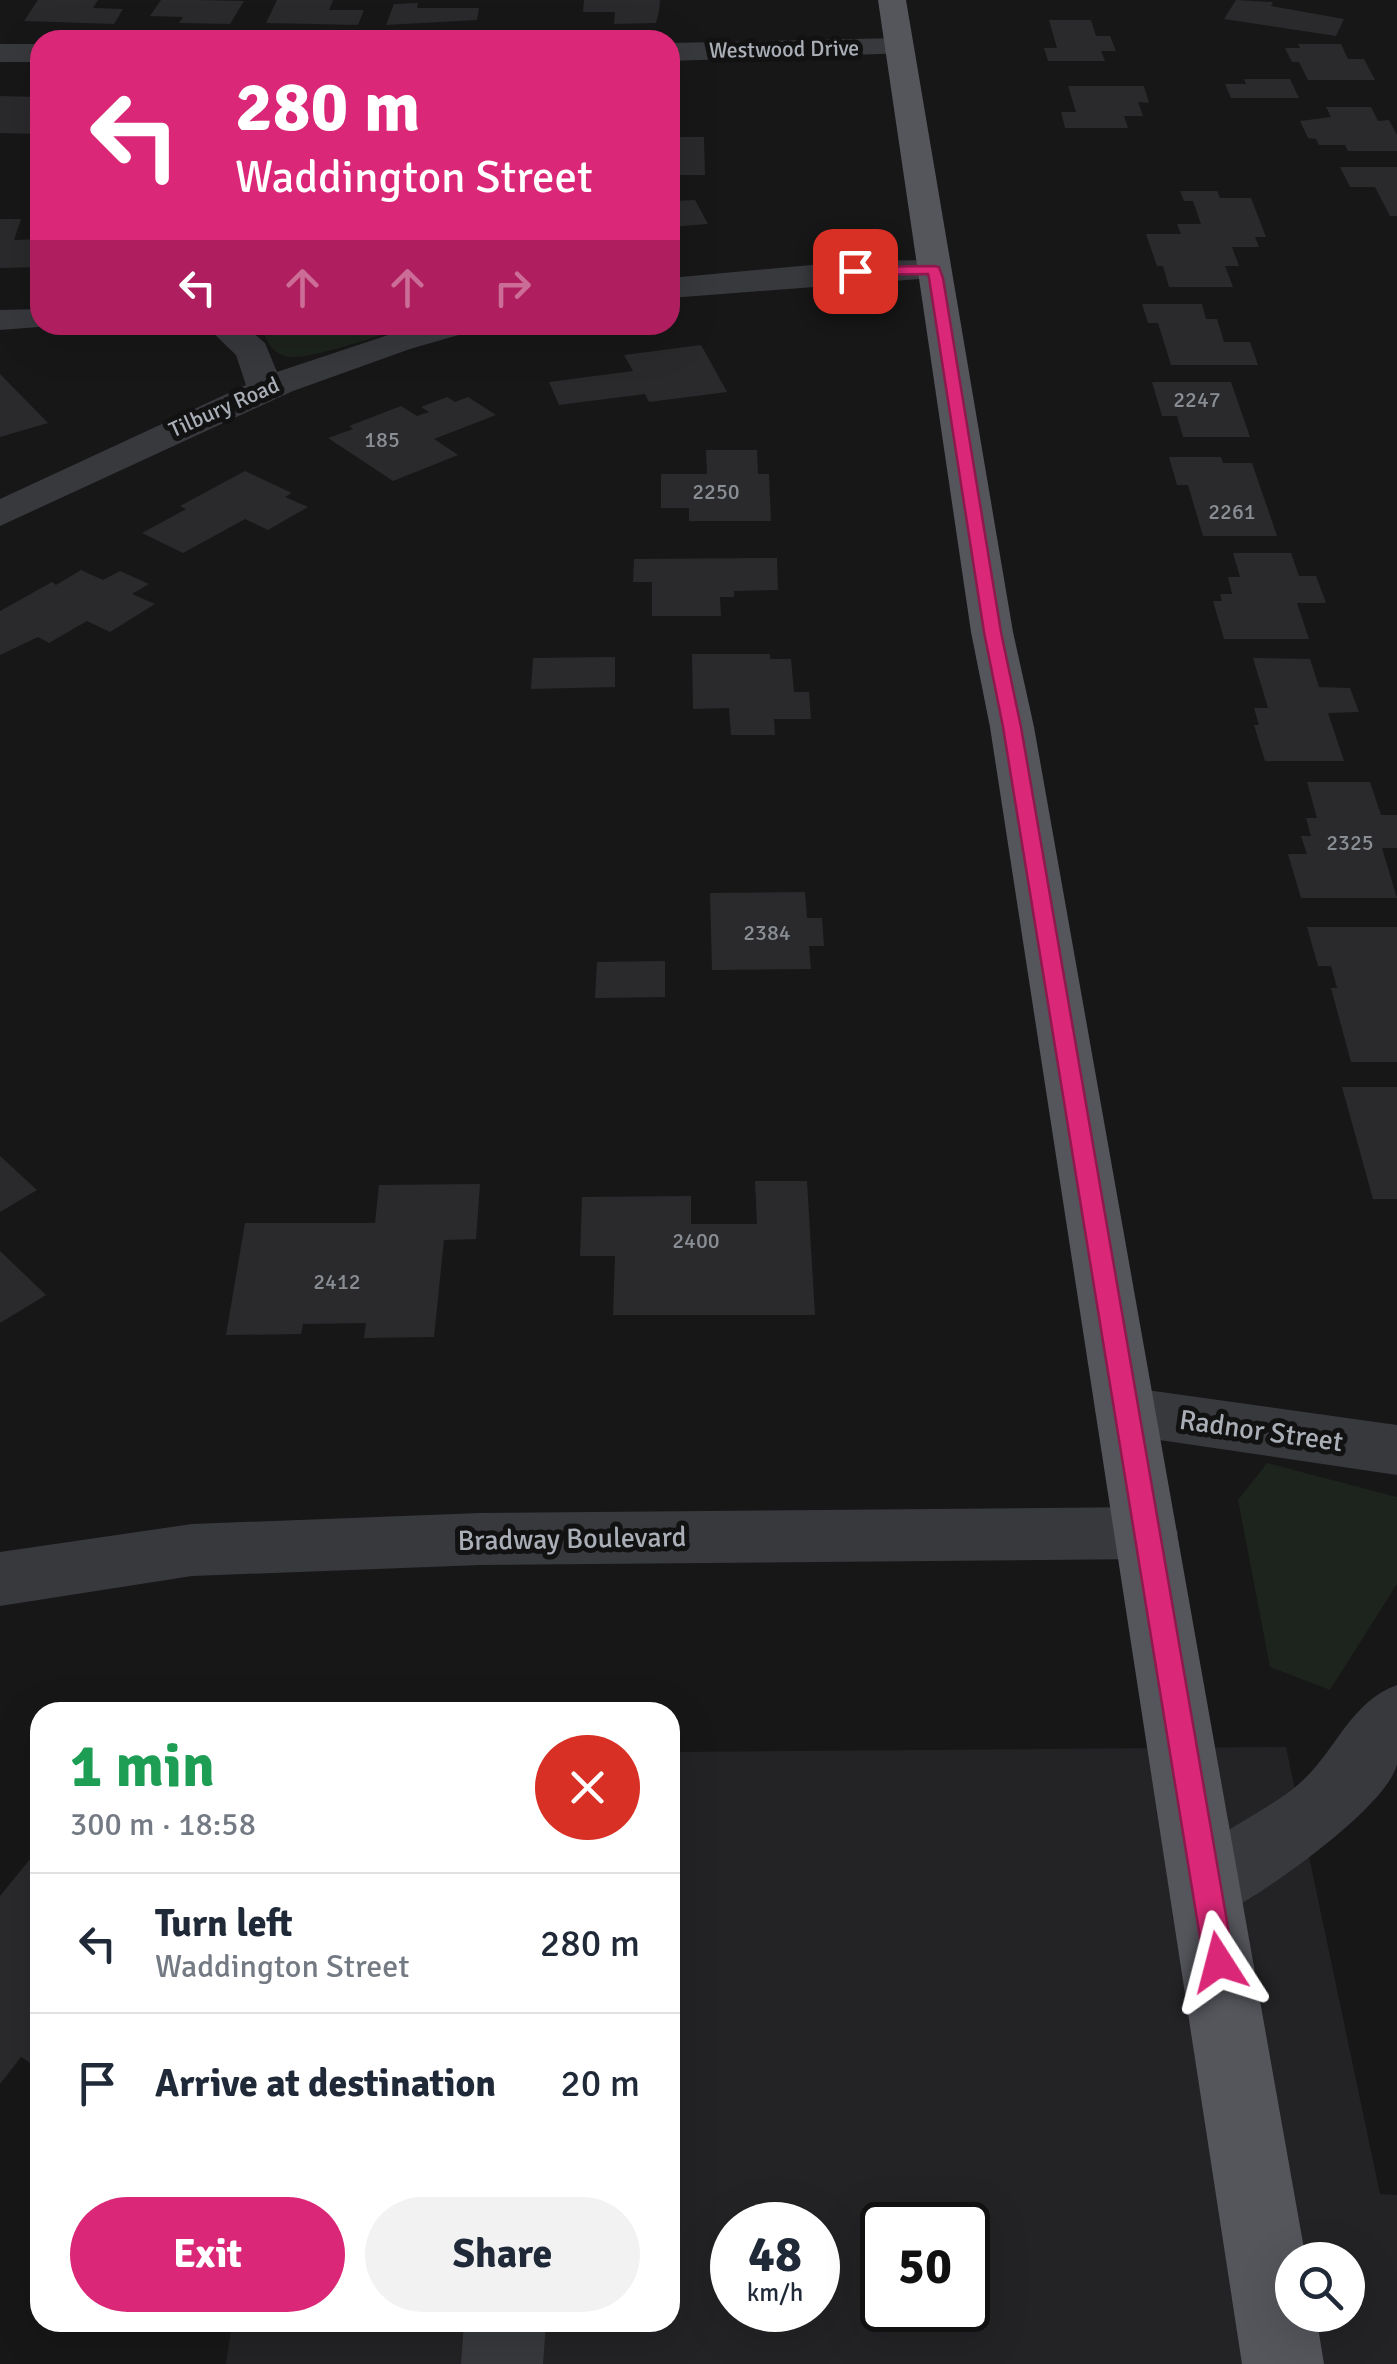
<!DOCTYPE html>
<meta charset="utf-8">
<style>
:root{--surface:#fff;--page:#f2f2f3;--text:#1f2937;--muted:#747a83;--line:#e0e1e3;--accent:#db2777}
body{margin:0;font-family:Signika,sans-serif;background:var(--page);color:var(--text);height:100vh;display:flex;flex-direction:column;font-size:38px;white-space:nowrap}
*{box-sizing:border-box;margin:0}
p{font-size:32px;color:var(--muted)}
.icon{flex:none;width:55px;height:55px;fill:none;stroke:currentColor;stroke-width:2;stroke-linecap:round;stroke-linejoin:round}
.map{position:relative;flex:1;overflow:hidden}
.panel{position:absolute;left:30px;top:1702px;width:650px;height:630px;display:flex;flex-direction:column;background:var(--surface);border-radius:30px;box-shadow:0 10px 40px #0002}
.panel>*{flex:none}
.banner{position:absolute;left:30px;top:30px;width:650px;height:305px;border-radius:30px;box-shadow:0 10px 40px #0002;background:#db2777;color:#fff;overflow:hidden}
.buttons{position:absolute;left:1275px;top:2242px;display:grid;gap:20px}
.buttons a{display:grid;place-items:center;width:90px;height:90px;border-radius:50%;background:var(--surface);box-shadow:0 10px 40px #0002;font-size:50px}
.speed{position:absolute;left:710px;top:2202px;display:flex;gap:20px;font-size:50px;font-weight:700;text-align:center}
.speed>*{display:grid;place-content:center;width:130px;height:130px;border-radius:50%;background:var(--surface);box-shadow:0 10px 40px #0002;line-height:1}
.speed small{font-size:25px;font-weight:400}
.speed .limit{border:5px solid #111;border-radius:15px;background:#fff;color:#111}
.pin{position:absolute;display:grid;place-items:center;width:85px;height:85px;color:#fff;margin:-42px;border-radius:20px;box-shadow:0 5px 15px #0006}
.me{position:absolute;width:110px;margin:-55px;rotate:351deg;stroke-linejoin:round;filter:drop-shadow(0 0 8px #0008)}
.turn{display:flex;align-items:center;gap:35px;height:210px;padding:0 40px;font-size:45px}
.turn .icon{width:130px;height:130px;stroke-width:2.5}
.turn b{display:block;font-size:70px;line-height:85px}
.lanes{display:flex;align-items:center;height:95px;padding:0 40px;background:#0003;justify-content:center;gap:50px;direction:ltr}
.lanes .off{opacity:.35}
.round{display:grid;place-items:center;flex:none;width:105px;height:105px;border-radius:52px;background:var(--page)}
.summary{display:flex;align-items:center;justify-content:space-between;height:170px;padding:0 40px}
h1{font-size:60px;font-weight:700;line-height:75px;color:#1e9e55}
.primary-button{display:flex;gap:20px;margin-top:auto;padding:20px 40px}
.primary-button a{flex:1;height:115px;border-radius:60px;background:var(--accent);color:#fff;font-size:40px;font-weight:700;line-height:115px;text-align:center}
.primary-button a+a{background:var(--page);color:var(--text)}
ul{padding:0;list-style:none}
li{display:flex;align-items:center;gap:30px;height:140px;padding:0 40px;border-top:2px solid var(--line)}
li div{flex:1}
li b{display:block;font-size:38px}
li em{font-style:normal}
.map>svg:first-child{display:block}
</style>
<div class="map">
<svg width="1397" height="2364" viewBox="0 0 1397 2364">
<rect width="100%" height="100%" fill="#171718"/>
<!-- built -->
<path fill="#232325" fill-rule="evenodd" d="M1286 1747 1380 2194 1397 2195V2364H226L232 2323 670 2322V1752ZM732 2225H818V2310H732ZM882 2225H968V2310H882ZM1292 2260H1348V2315H1292Z"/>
<!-- green -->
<g fill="#1d231d">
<path d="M268 325H414C386 332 307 363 284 356 273 352 268 343 264 334Z"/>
<path d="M1267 1463 1397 1497V1584L1330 1690 1270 1667 1238 1500Z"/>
</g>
<!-- building -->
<g fill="#2a2a2c">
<path d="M38 0H98L93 8 123 9 114 24 24 21Z"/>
<path d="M161 0H198L244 1 230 24 179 23 183 17 150 16Z"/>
<path d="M277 0H333L329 10H364L358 25 266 23Z"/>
<path d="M584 0H660L659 12 656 23 614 24 615 12H583Z"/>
<path d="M1236 0 1273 2 1271 6 1344 19 1336 36 1224 19Z"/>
<path d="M418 3 417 8H479L477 20 386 25 394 4Z"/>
<path d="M1049 20H1091L1096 36H1110L1116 51H1101L1105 61H1048L1044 48H1057Z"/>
<path d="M1298 44H1341L1348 59H1364L1375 80H1308L1299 62H1292L1285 48H1300Z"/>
<path d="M1244 79H1290L1299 98H1231L1225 84H1246Z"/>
<path d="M1068 86H1144L1149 103 1138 102 1143 116H1124L1128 128H1065L1061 112H1076Z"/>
<path d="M0 96 36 97 29 109H37L33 115H40V134L0 133Z"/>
<path d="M1326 107H1371L1378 121 1389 120 1397 135V151H1348L1345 145H1319L1316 139 1308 138 1300 121 1331 117Z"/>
<path d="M670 137H704L705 175H670Z"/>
<path d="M1340 167H1397V216H1390L1375 187H1350Z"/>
<path d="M1180 191H1217L1220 198H1251L1266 237H1255L1259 247H1232L1239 266H1225L1233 287H1169L1163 266H1157L1146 234H1181L1177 224H1201L1193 201H1184Z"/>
<path d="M670 195 674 201 695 200 708 224 670 227Z"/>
<path d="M0 219H21L14 240 40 239V267L0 268Z"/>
<path d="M1142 304H1202L1206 319H1217L1224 342H1250L1258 365H1171L1158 323H1148Z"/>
<path d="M701 345 727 392 649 402 645 394 559 405 549 382 633 371 624 355Z"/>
<path d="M0 374 48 423 0 437Z"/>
<path d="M1152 382H1231L1250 437H1183L1177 416H1162Z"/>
<path d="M447 397 455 402 468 397 496 415 434 439 458 455 393 481 328 438 353 429 349 426 401 406 417 416 429 412 421 407Z"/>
<path d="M706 450H757L758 474H769L771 521H689V508H661V474H707Z"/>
<path d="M1169 457H1221L1223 463H1252L1277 536H1203L1188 485H1177Z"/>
<path d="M245 471 292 493 285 497 308 507 268 530 245 519 183 553 142 533 186 509 180 506Z"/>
<path d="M1233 553H1291L1299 576H1316L1326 603H1297L1309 639H1224L1213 601H1222L1220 594H1232L1228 577H1240Z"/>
<path d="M777 558 778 590 734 591V597H720L721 616H652V582H633L634 559Z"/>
<path d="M81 570 103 580 120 571 149 584 132 594 155 604 110 632 87 621 49 643 38 637 0 655V611L52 582 56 585Z"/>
<path d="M692 654H770V659H791L794 692H809L811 719H774L775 735H731L729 708 693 709Z"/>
<path d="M615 657V687L531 689 533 658Z"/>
<path d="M1253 658 1310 659 1319 687 1350 688 1359 712 1328 713 1344 761H1265L1254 725H1259L1254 708H1268Z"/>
<path d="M1307 782H1370L1381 815H1397V848H1382L1397 898H1301L1288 854H1307L1301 836H1311L1306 818H1317Z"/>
<path d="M805 892 807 918H822L824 946H809L811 969 712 970 710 893Z"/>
<path d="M1307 927H1397V1062H1351L1331 988H1337L1331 966H1318Z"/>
<path d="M665 961V997L595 998 597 962Z"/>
<path d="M1342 1087H1397V1199H1373Z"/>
<path d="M0 1156 37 1190 0 1212Z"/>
<path d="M755 1181H807L815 1315H613L615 1256H580L582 1197 691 1196V1224H757Z"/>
<path d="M480 1184 476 1239 444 1240 434 1337 364 1338 366 1323 303 1324 301 1334 226 1335 245 1223H375L379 1185Z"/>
<path d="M0 1251 46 1295 0 1323Z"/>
<path d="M40 1847V2069L21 2057 0 2084V1896Z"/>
</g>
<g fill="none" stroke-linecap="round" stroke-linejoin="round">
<!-- minor -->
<g fill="#38393d" fill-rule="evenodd">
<path d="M899 38 909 41 913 47 909 53 670 61V43Z"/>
<rect x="0" y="44" width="40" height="18"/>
<path d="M934 260 946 263 951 270 946 277 670 298V278L855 261Z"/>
<path d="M40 309V325L52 326 0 330V310Z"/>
<path d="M205 325H244L265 343 277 372 418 325H475L469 332 410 349 293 391 0 526V499L246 385 236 355Z"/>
<path d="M1125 1387 1397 1425V1475L1125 1435 1104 1428 1095 1411 1104 1394Z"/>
<path d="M1146 1507 1168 1515 1178 1533 1168 1551 1146 1559 480 1565 192 1576 0 1606V1552L192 1524 480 1513Z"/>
<path d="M1397 1685C1397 1710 1397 1740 1397 1764 1388 1808 1250 1905 1207 1921L1182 1912 1171 1888C1194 1837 1260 1819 1301 1782 1336 1751 1350 1702 1397 1685Z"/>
<path d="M464 2322H546L543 2364H461Z"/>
</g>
<!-- major -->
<path fill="#54565c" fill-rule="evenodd" d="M878 0H906L1013 632 1034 727 1306 2260H1292V2315H1316L1324 2364H1242L990 727 971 632Z"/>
</g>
<!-- route -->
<path fill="#db2777" stroke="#8e194d" stroke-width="2.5" d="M934 266 939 267 943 278 1001 632 1021 727 1234 1962 1230 1972 1219 1976 1208 1972 1204 1962 1003 727 984 632 929 278 928 274 855 275 848 271 855 267Z"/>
<g text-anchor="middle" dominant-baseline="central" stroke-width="10" stroke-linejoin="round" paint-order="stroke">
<!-- far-street labels -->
<g font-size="22" fill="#aaafb7" stroke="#121213">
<text transform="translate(784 49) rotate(-1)">Westwood Drive</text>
<text transform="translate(224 407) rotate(-24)">Tilbury Road</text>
</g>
<!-- number labels -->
<g font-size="22" fill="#898d94">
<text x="1197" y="399">2247</text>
<text x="382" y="439">185</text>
<text x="716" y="491">2250</text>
<text x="1232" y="511">2261</text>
<text x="1350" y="842">2325</text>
<text x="767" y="932">2384</text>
<text x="696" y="1240">2400</text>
<text x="337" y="1281">2412</text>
</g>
<!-- street labels -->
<g font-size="28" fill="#aaafb7" stroke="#121213">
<text transform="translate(1261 1431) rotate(8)">Radnor Street</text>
<text transform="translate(572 1539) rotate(-1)">Bradway Boulevard</text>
</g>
</g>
</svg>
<div class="buttons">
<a><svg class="icon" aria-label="search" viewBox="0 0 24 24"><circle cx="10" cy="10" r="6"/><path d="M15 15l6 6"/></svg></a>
</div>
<div class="speed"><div>48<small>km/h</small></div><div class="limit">50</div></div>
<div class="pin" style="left:855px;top:271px;background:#d93025"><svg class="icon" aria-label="arrive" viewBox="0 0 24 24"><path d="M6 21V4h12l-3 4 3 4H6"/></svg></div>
<svg class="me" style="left:1219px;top:1962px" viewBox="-20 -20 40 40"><path d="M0-17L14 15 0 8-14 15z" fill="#db2777" stroke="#fff" stroke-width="4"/></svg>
<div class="banner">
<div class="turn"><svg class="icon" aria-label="left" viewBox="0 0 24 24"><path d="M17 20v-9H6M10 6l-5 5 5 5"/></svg><div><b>280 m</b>Waddington Street</div></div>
<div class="lanes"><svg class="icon" aria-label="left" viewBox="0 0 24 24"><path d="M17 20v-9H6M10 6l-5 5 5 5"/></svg><svg class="icon off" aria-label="ahead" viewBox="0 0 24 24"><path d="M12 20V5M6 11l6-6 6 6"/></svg><svg class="icon off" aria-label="ahead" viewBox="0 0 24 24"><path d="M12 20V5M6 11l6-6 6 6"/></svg><svg class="icon off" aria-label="right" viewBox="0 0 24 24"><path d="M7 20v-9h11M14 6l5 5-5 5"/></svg></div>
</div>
<section class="panel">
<div class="summary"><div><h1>1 min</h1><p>300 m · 18:58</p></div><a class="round" style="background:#d93025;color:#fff"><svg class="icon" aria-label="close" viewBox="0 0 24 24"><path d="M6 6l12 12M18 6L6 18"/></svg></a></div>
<ul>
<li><svg class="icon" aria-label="left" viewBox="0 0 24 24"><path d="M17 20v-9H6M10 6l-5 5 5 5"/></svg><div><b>Turn left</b><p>Waddington Street</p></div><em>280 m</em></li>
<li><svg class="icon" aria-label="arrive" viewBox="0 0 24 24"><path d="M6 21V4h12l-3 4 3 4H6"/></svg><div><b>Arrive at destination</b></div><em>20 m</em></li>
</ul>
<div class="primary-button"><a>Exit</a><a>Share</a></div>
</section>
</div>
